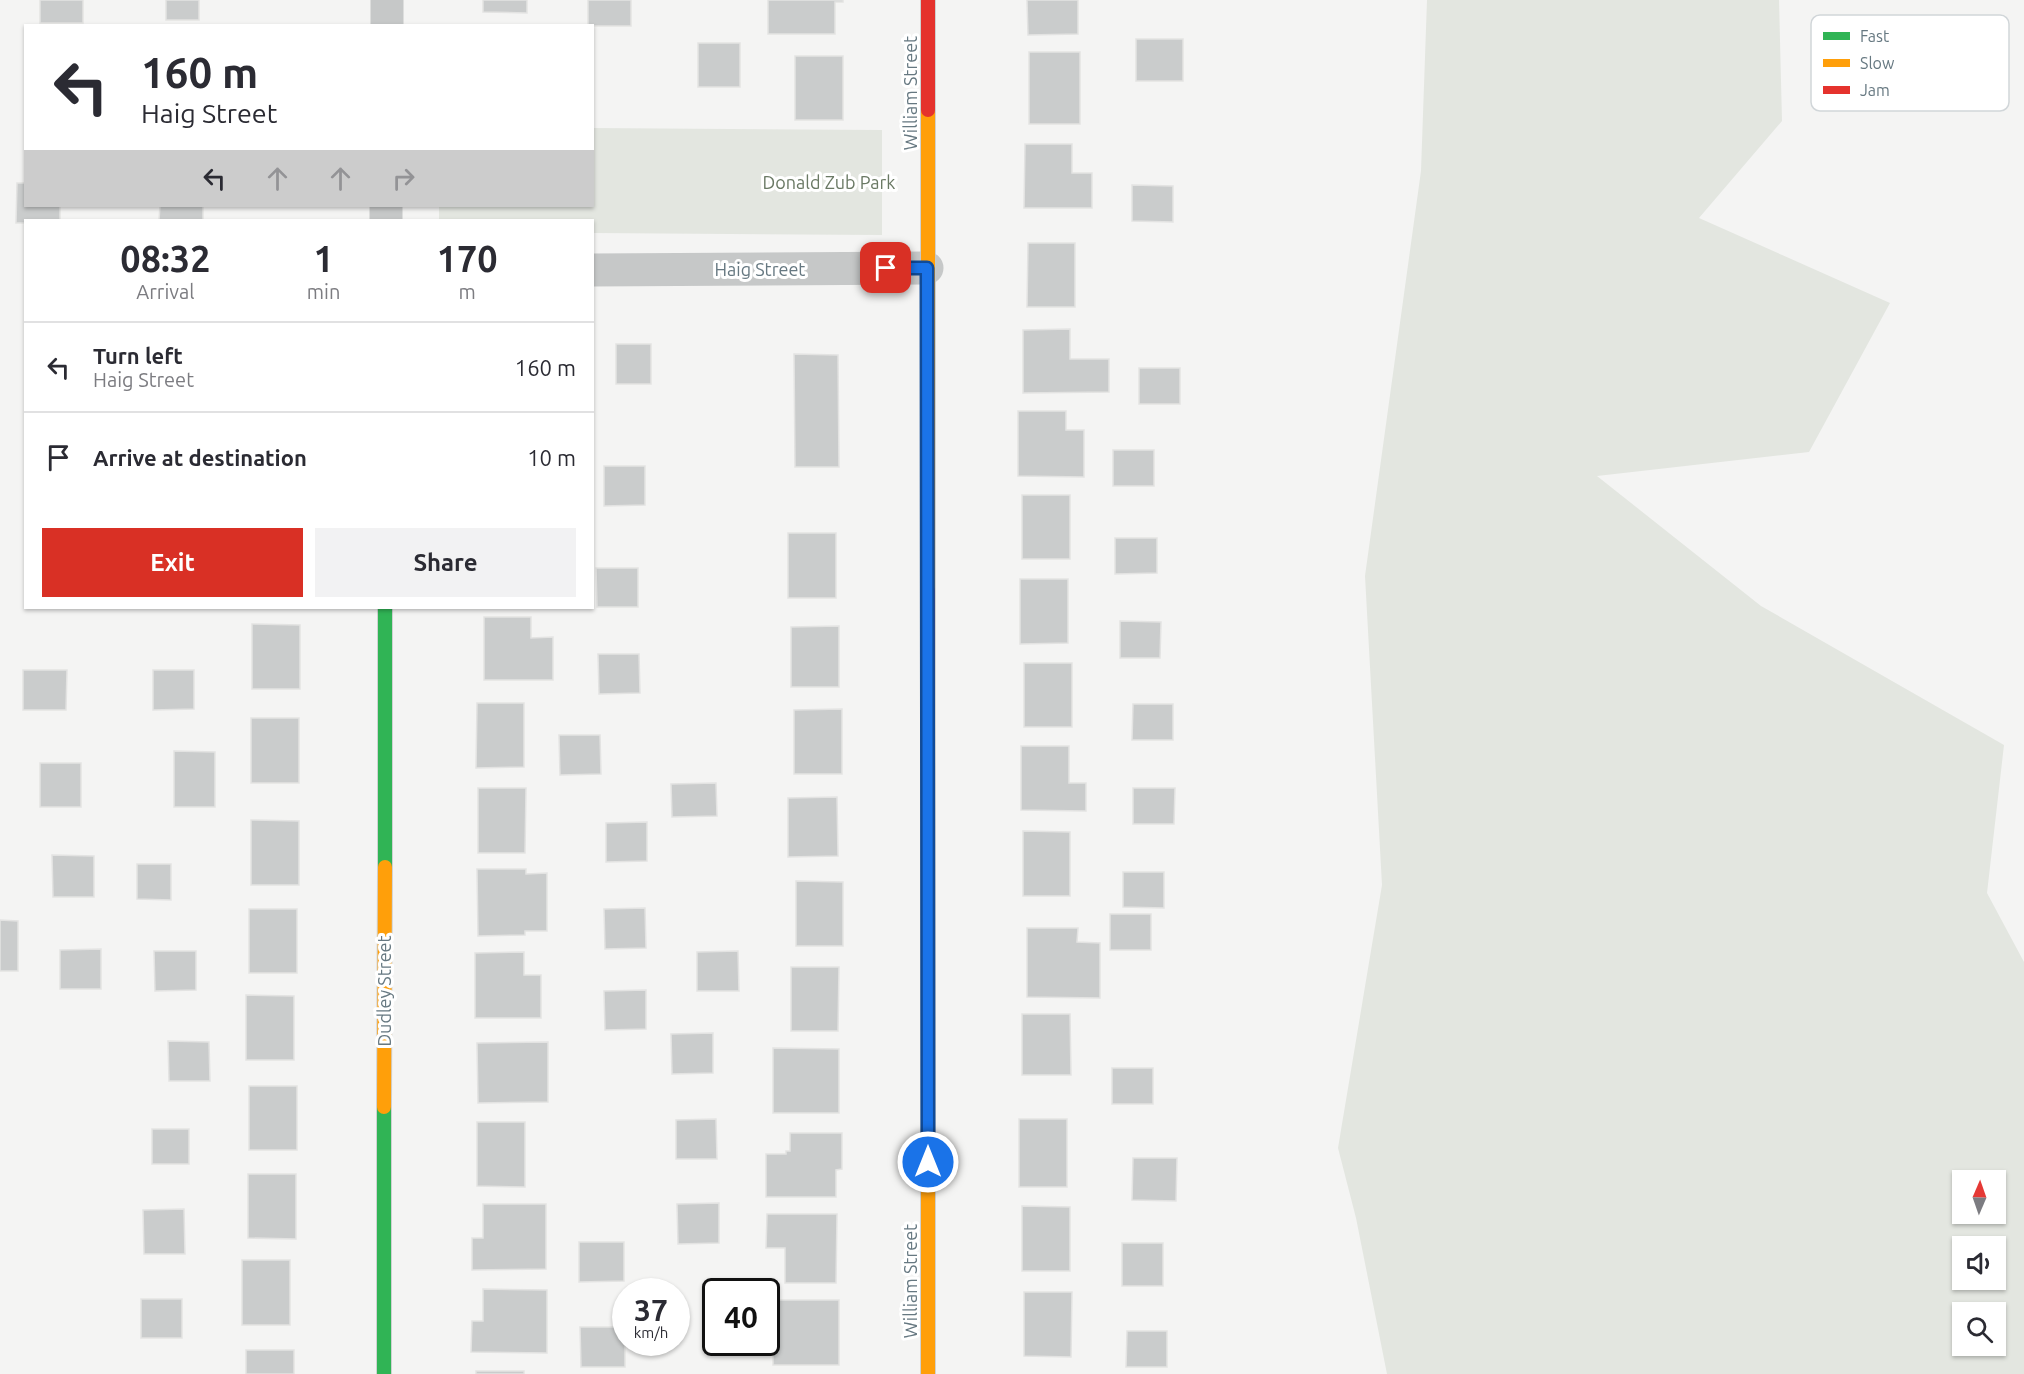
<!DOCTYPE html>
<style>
:root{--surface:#fff;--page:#f2f2f3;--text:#2b2b33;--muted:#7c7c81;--line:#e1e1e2;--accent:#d93025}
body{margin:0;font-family:Ubuntu,sans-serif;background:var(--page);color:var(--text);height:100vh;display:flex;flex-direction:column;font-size:22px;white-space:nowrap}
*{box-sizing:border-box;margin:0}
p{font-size:20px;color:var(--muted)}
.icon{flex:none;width:33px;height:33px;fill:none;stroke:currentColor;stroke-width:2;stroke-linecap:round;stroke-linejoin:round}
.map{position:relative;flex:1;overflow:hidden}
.sheet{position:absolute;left:24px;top:219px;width:570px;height:390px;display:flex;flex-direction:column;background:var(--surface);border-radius:0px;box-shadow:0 2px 4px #0004}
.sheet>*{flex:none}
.guide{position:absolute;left:24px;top:24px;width:570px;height:183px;border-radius:0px;box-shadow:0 2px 4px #0004;background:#fff;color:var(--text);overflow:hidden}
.needle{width:39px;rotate:2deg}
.controls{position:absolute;left:1952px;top:1170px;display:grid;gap:12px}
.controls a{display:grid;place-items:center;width:54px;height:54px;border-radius:0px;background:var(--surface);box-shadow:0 2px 4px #0004;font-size:30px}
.speed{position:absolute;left:612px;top:1278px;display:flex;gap:12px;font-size:30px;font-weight:700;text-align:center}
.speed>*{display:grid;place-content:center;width:78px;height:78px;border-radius:50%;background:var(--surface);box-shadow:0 2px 4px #0004;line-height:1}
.speed small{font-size:15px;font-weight:400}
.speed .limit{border:3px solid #111;border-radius:9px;background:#fff;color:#111}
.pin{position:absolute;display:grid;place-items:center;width:51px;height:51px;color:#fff;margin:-26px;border-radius:12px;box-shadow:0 3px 9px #0006}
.me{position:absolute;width:66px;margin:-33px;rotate:0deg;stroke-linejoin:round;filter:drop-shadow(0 0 4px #0008)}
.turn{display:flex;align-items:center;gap:21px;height:126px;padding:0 18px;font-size:27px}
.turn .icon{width:78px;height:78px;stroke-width:2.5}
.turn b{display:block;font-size:42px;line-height:51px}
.lanes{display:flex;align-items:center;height:57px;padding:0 18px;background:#0003;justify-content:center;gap:30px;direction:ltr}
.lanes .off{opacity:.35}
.eta{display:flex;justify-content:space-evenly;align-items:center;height:102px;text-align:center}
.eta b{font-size:36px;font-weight:700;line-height:42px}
.button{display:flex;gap:12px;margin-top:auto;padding:12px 18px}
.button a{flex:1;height:69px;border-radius:0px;background:var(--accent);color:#fff;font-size:24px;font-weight:700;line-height:69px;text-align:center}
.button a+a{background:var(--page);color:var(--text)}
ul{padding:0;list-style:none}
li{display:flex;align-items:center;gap:18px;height:90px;padding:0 18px;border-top:2px solid var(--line)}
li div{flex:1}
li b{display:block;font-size:22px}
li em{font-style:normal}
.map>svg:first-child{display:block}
</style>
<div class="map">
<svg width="2024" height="1374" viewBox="0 0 2024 1374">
<rect width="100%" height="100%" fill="#f4f4f3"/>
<!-- green -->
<g fill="#e3e6e0" fill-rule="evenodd">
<path d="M1427 0H1779L1782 121 1699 218 1890 303 1809 452 1597 476 1761 606 2004 745 1987 893 2024 962V1374H1387L1356 1218 1338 1148 1382 885 1365 576 1421 171ZM1995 1180V1214H1962V1180ZM1995 1246V1280H1962V1246ZM1995 1312V1346H1962V1312Z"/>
<path d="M593 128 882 130V235L593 233 592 220H439V206H592Z"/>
</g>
<!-- building -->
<g fill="#cacccc" stroke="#e3e3e2" stroke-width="1.5">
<rect x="40" y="0" width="43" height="23"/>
<rect x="166" y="0" width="33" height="20"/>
<path d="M483 0H527V13L483 12Z"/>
<rect x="588" y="0" width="43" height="26"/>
<path d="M768 0H843V2H835V34H768Z"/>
<path d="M1027 0H1078V34L1028 35Z"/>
<rect x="1136" y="39" width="47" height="42"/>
<rect x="698" y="43" width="42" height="44"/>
<rect x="1029" y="52" width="51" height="72"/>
<rect x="795" y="56" width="48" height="64"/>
<path d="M1025 144H1072V173H1092V208H1024Z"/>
<path d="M17 183H26V206H60V220H26V223H16Z"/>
<path d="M1132 185 1173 186V222L1132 221Z"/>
<path d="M160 206H203V220H159Z"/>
<path d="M1028 243H1075V307H1027Z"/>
<path d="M1070 329V359H1109V392L1023 393V330Z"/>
<rect x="616" y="344" width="35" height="40"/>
<path d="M794 354 838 355 839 467H795Z"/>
<rect x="1139" y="368" width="41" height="36"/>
<path d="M1018 411H1066V430H1084V477L1018 476Z"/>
<rect x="1113" y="450" width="41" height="36"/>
<path d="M604 466H645V505L604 506Z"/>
<rect x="1022" y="495" width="48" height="64"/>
<rect x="788" y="533" width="48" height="65"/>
<path d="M1115 538H1157V573L1115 574Z"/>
<path d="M596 568H638V607H597Z"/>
<path d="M1020 579H1068V643L1020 644Z"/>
<path d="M484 617H531V638L553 637V680H484Z"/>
<path d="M1120 621 1161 622 1160 658H1120Z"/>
<path d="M252 624 300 625V689H252Z"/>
<path d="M839 626V687H791V627Z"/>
<path d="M598 654H639L640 693 599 694Z"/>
<rect x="1024" y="663" width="48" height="64"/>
<path d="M23 670H67L66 710H23Z"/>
<path d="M153 670H194V709L153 710Z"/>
<path d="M477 703H524V767L476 768Z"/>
<path d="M1133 704H1173V740H1132Z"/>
<path d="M842 709V774H794V710Z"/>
<rect x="251" y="718" width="48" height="65"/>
<path d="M559 735H600L601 774 560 775Z"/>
<path d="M1021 746H1069V783H1086V811L1021 810Z"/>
<path d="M174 751 215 752V807H174Z"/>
<rect x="40" y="763" width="41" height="44"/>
<path d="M716 783 717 816 672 817 671 784Z"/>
<path d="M478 788H526L525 853H478Z"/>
<path d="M1133 788H1175L1174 824H1133Z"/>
<path d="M837 797 838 856 788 857V798Z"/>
<path d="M251 820 299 821V885H251Z"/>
<path d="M647 822V861L606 862V823Z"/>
<path d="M1023 831 1070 832V896H1023Z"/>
<path d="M52 855 94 856V897H53Z"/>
<path d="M137 864H171V900L137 899Z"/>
<path d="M477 869H526V874L547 873V931H525V935L478 936Z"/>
<path d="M1123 872H1164V908L1123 907Z"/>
<path d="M796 881 843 882V946H796Z"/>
<path d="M645 908 646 948 605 949 604 909Z"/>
<rect x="249" y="909" width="48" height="64"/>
<rect x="1110" y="914" width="41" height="36"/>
<path d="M0 920 18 921V971H0Z"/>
<path d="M1027 928H1078L1077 942 1100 943V998L1027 997Z"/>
<path d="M101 949V989H60V950Z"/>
<path d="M154 951H196V990L155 991Z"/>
<path d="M738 951 739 991H697V952Z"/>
<path d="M524 952V975H541V1018H475V953Z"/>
<path d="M791 967H839L838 1031H791Z"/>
<path d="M646 990V1029L605 1030 604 991Z"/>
<path d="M246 995 294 996V1060H246Z"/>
<path d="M1022 1014H1070L1071 1075H1022Z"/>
<path d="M713 1033V1073L672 1074 671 1034Z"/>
<path d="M168 1041 209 1042 210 1081H169Z"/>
<path d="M548 1042V1102L478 1103 477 1043Z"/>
<path d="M773 1048 839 1049V1113H773Z"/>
<rect x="1112" y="1068" width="41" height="36"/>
<rect x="249" y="1086" width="48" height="64"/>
<path d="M716 1119 717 1159H676V1120Z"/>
<rect x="1019" y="1119" width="48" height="68"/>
<path d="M477 1122H525V1187L477 1186Z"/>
<rect x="152" y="1129" width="37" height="35"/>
<path d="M790 1133H842V1169L836 1170V1197H766V1154H786V1151H790Z"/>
<path d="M1133 1158H1177L1176 1201 1132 1200Z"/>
<path d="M248 1174H296V1239L248 1238Z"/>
<path d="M719 1203V1243L678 1244 677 1204Z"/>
<path d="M483 1204H546V1269L472 1270V1238H483Z"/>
<path d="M1022 1206 1070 1207V1271H1022Z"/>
<path d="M184 1209 185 1254H144L143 1210Z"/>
<path d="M767 1214H837L836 1283H785V1248H766Z"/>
<path d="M579 1242H624V1281L579 1282Z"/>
<rect x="1122" y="1243" width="41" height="43"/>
<rect x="242" y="1260" width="48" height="65"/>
<path d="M708 1287 749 1288V1292H716V1327H708Z"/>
<path d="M483 1289 547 1290V1353L471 1352 472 1321H483Z"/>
<path d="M1024 1292H1072L1071 1357 1024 1356Z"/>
<rect x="141" y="1299" width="41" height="39"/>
<rect x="773" y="1300" width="66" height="65"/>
<path d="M580 1327H625V1367H581Z"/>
<path d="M1127 1331H1167V1367H1126Z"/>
<rect x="246" y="1350" width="48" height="24"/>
<rect x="476" y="1371" width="48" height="3"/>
</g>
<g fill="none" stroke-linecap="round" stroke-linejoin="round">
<defs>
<g id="fast">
<path d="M385 867V608"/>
<path d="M384 1374V1107"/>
</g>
<g id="slow">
<path d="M928 110V591"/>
<path d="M928 981V1374"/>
<path d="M384 1107 385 867"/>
</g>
<g id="jam">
<path d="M928 0V110"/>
<path d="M928 591V981"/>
</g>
</defs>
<!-- fast casing -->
<use href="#fast" stroke="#cfd1d1" stroke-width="16"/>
<!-- slow casing -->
<use href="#slow" stroke="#cfd1d1" stroke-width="16"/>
<!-- jam casing -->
<use href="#jam" stroke="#cfd1d1" stroke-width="16"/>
<!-- street -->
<g stroke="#c6c8c8" stroke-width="33">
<path d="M387 26V0"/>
<path d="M386 220V206"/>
<path d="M592 270 927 268"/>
</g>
<!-- fast -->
<use href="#fast" stroke="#30b455" stroke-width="14"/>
<!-- slow -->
<use href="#slow" stroke="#ff9f0a" stroke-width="14"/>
<!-- jam -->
<use href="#jam" stroke="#e5322d" stroke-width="14"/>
</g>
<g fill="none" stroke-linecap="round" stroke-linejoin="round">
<defs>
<path id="route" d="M886 268H927L928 1162"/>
</defs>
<!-- route casing -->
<use href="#route" stroke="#114b97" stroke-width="15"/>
<!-- route -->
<use href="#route" stroke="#1a73e8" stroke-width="10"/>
</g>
<g text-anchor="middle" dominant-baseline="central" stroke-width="6" stroke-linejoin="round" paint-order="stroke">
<!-- street labels -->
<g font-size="18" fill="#667881" stroke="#fff">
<text transform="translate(910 93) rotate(-90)">William Street</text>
<text x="760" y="269">Haig Street</text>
<text transform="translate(384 991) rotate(-90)">Dudley Street</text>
<text transform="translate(910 1281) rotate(-90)">William Street</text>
</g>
<!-- park labels -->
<g font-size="18" fill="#6a7964" stroke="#fff">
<text x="829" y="182">Donald Zub Park</text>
</g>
</g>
<!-- legend -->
<rect x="1811" y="15" width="198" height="96" rx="9" fill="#fff" stroke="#d1d6d9" stroke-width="1.5"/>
<rect x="1823" y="32" width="27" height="8" fill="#30b455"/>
<rect x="1823" y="59" width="27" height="8" fill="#ff9f0a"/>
<rect x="1823" y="86" width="27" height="8" fill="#e5322d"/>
<g font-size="16" fill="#667881">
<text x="1860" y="42">Fast</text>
<text x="1860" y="69">Slow</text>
<text x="1860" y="96">Jam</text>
</g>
</svg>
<div class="controls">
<a><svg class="needle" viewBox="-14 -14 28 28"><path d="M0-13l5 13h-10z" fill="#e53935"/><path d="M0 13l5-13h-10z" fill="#7c7c81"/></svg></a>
<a><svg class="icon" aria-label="sound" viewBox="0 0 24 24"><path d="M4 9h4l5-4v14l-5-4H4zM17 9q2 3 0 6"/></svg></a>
<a><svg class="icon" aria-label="search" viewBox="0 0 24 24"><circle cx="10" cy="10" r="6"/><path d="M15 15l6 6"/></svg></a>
</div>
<div class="speed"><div>37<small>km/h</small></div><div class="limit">40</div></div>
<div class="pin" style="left:886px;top:268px;background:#d93025"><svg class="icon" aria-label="arrive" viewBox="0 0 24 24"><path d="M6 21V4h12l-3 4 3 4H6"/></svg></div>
<svg class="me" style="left:928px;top:1162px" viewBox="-20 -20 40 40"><circle r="17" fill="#1a73e8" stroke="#fff" stroke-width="3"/><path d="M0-11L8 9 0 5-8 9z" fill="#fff"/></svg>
<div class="guide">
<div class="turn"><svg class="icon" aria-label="left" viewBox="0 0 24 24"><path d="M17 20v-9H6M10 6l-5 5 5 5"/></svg><div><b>160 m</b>Haig Street</div></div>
<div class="lanes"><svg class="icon" aria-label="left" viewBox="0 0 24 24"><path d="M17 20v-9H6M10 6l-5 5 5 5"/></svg><svg class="icon off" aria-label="ahead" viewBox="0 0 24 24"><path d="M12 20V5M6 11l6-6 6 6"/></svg><svg class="icon off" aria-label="ahead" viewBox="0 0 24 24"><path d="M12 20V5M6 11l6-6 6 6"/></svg><svg class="icon off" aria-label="right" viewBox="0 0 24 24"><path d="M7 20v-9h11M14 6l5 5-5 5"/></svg></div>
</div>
<section class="sheet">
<div class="eta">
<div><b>08:32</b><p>Arrival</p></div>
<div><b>1</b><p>min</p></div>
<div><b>170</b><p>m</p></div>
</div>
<ul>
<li><svg class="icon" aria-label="left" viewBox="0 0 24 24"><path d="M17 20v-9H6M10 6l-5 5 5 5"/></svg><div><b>Turn left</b><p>Haig Street</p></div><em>160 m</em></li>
<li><svg class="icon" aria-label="arrive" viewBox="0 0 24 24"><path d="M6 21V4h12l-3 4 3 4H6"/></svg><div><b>Arrive at destination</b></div><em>10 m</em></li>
</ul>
<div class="button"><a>Exit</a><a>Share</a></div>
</section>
</div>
